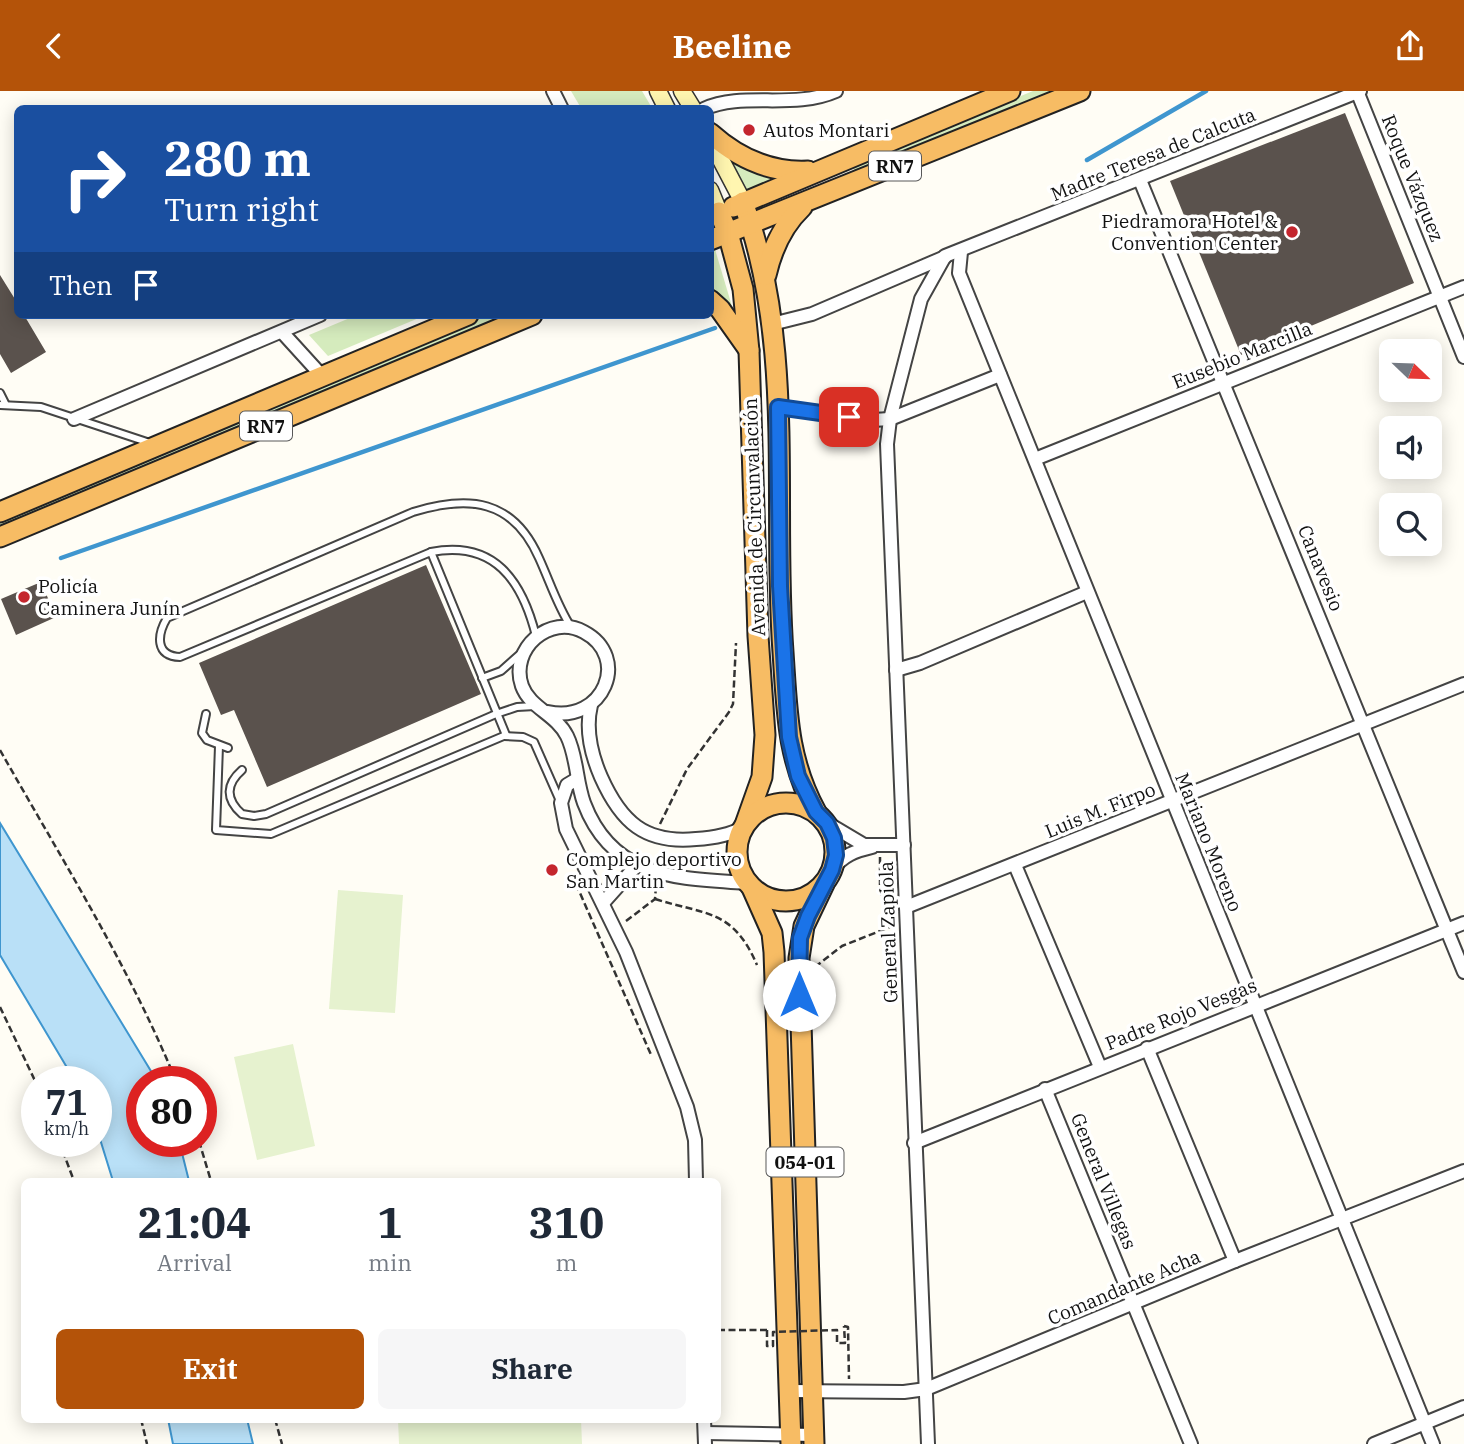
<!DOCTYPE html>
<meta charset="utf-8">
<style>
:root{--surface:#fff;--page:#f6f6f7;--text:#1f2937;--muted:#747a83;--accent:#b45309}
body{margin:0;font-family:"IBM Plex Serif",serif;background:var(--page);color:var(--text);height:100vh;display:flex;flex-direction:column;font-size:26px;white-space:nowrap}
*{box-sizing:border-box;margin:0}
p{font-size:23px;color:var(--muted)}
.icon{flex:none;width:38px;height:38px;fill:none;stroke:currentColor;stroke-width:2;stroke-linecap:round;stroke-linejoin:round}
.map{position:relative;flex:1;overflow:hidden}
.sheet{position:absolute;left:21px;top:1087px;width:700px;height:245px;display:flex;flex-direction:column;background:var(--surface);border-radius:10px;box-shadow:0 4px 18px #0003}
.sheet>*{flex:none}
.guide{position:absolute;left:14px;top:14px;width:700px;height:214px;border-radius:10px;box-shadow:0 4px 18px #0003;background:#1a4fa0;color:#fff;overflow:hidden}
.needle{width:46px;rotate:113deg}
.controls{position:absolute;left:1379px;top:248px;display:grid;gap:14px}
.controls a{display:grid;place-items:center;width:63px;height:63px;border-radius:10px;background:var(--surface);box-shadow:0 4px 18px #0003;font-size:35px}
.speed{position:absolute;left:21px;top:975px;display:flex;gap:14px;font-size:35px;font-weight:700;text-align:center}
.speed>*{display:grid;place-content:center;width:91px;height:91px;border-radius:50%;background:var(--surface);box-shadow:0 4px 18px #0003;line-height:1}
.speed small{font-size:18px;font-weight:400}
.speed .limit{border:10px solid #d22;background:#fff;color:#111}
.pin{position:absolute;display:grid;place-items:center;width:60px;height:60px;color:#fff;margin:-30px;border-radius:14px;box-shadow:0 4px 10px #0006}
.me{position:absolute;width:77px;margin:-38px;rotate:0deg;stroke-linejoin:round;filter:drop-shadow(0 0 5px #0008)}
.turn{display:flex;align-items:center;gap:24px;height:147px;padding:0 35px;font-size:32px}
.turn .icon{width:91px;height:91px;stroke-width:2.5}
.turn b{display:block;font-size:49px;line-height:60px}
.then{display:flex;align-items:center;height:66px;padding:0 35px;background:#0003;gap:14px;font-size:26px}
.eta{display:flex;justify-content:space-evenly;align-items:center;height:119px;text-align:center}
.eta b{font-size:42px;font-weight:700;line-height:49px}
.primary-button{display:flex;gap:14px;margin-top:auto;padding:14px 35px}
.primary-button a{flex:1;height:80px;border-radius:10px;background:var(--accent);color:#fff;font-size:28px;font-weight:700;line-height:80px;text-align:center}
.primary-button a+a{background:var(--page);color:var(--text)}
header{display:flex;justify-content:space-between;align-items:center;height:91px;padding:0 35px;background:var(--accent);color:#fff;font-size:32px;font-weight:700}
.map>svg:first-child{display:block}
</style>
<header><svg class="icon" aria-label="back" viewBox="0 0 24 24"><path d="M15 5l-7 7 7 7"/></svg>Beeline<svg class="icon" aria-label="share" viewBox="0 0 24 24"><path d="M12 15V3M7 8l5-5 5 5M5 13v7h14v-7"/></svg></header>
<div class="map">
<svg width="1464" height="1353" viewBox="0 0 1464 1353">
<rect width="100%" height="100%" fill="#fffdf5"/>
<!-- green -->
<g fill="#d5ebbd">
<path d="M571 0H642L652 17H581Z"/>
<path d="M1033 0H1061L852 83 856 72Z"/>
<path d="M729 64 776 86 745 100Z"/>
<path d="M714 155 734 222 711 196V157Z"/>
<path d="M357 224H426L328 265 309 244Z"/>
<path d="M487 224H512L0 440V429Z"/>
</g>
<!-- pitch -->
<g fill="#e6f2cf">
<path d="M338 799 403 804 395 922 329 918Z"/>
<path d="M293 953 315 1055 257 1069 234 966Z"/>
<path d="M398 1328H581L582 1353H399Z"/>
</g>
<!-- water -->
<g fill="#b9e0f7" stroke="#3f96cf" stroke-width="2">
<path d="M0 732 157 990H142V1050H179L189 1090H113L96 1035V990H75L0 864Z"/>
<path d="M168 1328H247L253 1353H173Z"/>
</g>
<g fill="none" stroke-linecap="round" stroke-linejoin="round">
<!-- stream -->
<g stroke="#3f96cf" stroke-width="4.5">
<path d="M1087 69 1206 0"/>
<path d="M61 467 715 237"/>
</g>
</g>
<!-- building -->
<g fill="#5a524d">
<path d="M1345 22 1414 192 1241 264 1170 90Z"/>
<path d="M0 184 18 213V224H24L46 261 11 282 0 263Z"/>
<path d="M426 474 481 603 267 696 234 619 221 624 199 572Z"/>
<path d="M41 491 56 526 16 544 1 508Z"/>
</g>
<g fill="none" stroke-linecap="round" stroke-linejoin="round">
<defs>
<g id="service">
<path d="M0 302 5 312"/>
<path d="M0 314 41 316 150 352"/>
<path d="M536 545C522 489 494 449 431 461L180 566C155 565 157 544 167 527L413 421C469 404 513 408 539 467 550 491 557 514 571 536"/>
<path d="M482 587 501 580 519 564"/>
<path d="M206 623 202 642 207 649 228 657"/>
<path d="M504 645 523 646 534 651 560 710"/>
<path d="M219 655 216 739 271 743 506 644 431 461"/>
<path d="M242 679C226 693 225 708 242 723L254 725 266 723 496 623 517 616 535 615"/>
</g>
<g id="minor">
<path d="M553 0 562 18"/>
<path d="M1357 0 1464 266"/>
<path d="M704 18C743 0 793 19 836 0"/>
<path d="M1140 89 1464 881"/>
<path d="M961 161 959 182 1433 1353"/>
<path d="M772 233 812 223 945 166"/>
<path d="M282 241 322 285"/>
<path d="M778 316 873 329 890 328 1000 284"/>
<path d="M74 328 320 224"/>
<path d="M1035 368 1464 196"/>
<path d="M896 579 920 572 1087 501"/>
<path d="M591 614C585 639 591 663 601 686 621 731 645 753 696 748 712 747 728 745 742 737"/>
<path d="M548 621C604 633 631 566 584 541 550 522 509 558 522 595 530 617 556 623 567 645 577 665 576 690 584 712 613 789 679 787 747 792"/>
<path d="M577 688 567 694 561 712 566 738 626 861 687 1016 695 1049 696 1090"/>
<path d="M827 732 864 754H904"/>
<path d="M1015 774 1100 976"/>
<path d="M832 779C843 764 855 760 872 756"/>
<path d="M603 812 637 774"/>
<path d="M906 816 1464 593"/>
<path d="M1147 957 1235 1170"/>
<path d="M1045 998 1191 1353"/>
<path d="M914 1052 1464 832"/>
<path d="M790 1300 904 1301 926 1298 1235 1170 1464 1080"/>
<path d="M704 1328 705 1353"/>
<path d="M705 1342 814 1344"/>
<path d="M928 1353 887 353 890 328 921 208 945 165 1360 0"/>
<path d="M1374 1353 1464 1316"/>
</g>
<g id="secondary">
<path d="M658 0 667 18"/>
<path d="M682 0 693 18"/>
<path d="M710 48 743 111"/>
<path d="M710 99 719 121"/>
</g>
<g id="trunk">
<path d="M710 42C738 67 771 82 808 80"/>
<path d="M743 111C796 255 772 411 783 561 787 620 787 668 816 721"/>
<path d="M733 116 1010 0"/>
<path d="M719 121 728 142 743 198 749 260 758 545 765 644 762 686 746 731"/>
<path d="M710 149 1080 0"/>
<path d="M766 184C772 158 782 135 802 116"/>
<path d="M710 209 720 218 749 259"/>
<path d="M0 421 468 224"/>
<path d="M0 446 532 224"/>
<circle cx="786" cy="761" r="49"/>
<path d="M752 797 772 842 774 861 791 1353"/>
<path d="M814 1353 799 867 804 835 824 793"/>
</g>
</defs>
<!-- service casing -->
<use href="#service" stroke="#444" stroke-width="10"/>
<!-- minor casing -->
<use href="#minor" stroke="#444" stroke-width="16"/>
<!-- secondary casing -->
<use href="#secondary" stroke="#333" stroke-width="19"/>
<!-- trunk casing -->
<use href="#trunk" stroke="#222" stroke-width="23"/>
<!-- path -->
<g stroke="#333" stroke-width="2.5" stroke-dasharray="7 3.5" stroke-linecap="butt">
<path d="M0 659C61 767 129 875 176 990"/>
<path d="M660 733 687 678 729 621 733 613 736 552"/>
<path d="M880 766V797L890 834"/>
<path d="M576 793 652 966"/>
<path d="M655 808C706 824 733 818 757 874"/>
<path d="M626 830 655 808 656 795"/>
<path d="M815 876 842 855 895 834"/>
<path d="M0 916 37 994"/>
<path d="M59 1050 74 1090"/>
<path d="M199 1050 211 1090"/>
<path d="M844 1235 848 1236 849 1288"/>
<path d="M718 1239H767"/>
<path d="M141 1328 147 1353"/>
<path d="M275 1328 282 1353"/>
</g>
<!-- service -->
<use href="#service" stroke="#fff" stroke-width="6"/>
<!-- minor -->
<use href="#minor" stroke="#fff" stroke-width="12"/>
<!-- secondary -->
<use href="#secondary" stroke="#fff6b0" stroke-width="16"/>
<!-- trunk -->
<use href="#trunk" stroke="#f7bc64" stroke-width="19"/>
<!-- path-bridge -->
<path stroke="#333" stroke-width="2.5" stroke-dasharray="7 3.5" stroke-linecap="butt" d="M767 1239V1255H773V1241L837 1239V1252H845L844 1235"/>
</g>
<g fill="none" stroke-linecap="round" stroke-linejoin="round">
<defs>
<path id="route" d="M799 904 800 847 808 825 832 779 836 764 834 747 827 732 816 721 798 685 789 646 780 495 778 316 849 326"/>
</defs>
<!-- route casing -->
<use href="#route" stroke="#114b97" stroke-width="18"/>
<!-- route -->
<use href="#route" stroke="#1a73e8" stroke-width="12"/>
</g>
<!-- markers -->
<g fill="#c4262e" stroke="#fff" stroke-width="2.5">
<circle cx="749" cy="39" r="7"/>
<circle cx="1292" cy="141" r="7"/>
<circle cx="24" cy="506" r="7"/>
<circle cx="552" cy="779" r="7"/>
</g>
<g text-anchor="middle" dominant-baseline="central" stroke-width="7" stroke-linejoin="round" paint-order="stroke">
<!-- shield labels -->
<g fill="#fff" stroke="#585858" stroke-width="2">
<rect x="869" y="60.5" width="52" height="29" rx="5"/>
<rect x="240" y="320.5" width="52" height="29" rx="5"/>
<rect x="766.5" y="1056.5" width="77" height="29" rx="5"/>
</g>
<g font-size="18" font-weight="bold" fill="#111">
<text x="895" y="75">RN7</text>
<text x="266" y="335">RN7</text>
<text x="805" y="1071">054-01</text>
</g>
<!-- poi labels -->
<g font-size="19" fill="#111" stroke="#fff" text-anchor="start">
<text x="763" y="39">Autos Montari</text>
<text x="1278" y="130" text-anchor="end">Piedramora Hotel &amp;<tspan x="1278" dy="22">Convention Center</tspan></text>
<text x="38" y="495">Policía<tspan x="38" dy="22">Caminera Junín</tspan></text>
<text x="566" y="768">Complejo deportivo<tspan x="566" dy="22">San Martin</tspan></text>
</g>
<!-- street labels -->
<g font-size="19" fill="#111" stroke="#fff">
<text transform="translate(1153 63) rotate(-22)">Madre Teresa de Calcuta</text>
<text transform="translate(1413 87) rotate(68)">Roque Vázquez</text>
<text transform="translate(1242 264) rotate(-22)">Eusebio Marcilla</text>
<text transform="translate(754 426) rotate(-92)">Avenida de Circunvalación</text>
<text transform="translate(1321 477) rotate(68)">Canavesio</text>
<text transform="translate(1100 719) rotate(-22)">Luis M. Firpo</text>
<text transform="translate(1209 751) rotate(68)">Mariano Moreno</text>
<text transform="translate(888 841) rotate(-92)">General Zapiola</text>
<text transform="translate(1181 923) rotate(-22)">Padre Rojo Vesgas</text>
<text transform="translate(1104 1090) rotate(68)">General Villegas</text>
<text transform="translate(1124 1196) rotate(-23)">Comandante Acha</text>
</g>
</g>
</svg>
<div class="controls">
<a><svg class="needle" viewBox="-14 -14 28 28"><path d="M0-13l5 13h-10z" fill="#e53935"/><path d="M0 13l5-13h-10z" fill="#747a83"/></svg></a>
<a><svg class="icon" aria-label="sound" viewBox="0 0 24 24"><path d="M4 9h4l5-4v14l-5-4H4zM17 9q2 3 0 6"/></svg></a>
<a><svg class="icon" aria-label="search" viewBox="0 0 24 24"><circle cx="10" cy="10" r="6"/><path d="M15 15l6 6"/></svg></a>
</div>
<div class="speed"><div>71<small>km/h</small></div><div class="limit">80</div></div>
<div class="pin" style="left:849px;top:326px;background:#d93025"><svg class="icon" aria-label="arrive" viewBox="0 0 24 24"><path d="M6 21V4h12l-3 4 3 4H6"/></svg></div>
<svg class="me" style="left:799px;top:904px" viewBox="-20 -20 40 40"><circle r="19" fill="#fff"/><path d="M0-13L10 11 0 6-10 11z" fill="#1a73e8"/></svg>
<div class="guide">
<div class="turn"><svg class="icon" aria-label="right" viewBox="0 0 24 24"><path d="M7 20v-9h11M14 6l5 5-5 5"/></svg><div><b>280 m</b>Turn right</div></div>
<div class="then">Then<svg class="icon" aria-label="arrive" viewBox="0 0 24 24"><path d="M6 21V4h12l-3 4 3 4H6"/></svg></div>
</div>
<section class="sheet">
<div class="eta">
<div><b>21:04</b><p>Arrival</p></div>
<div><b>1</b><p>min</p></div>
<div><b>310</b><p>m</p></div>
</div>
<div class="primary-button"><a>Exit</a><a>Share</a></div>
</section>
</div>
